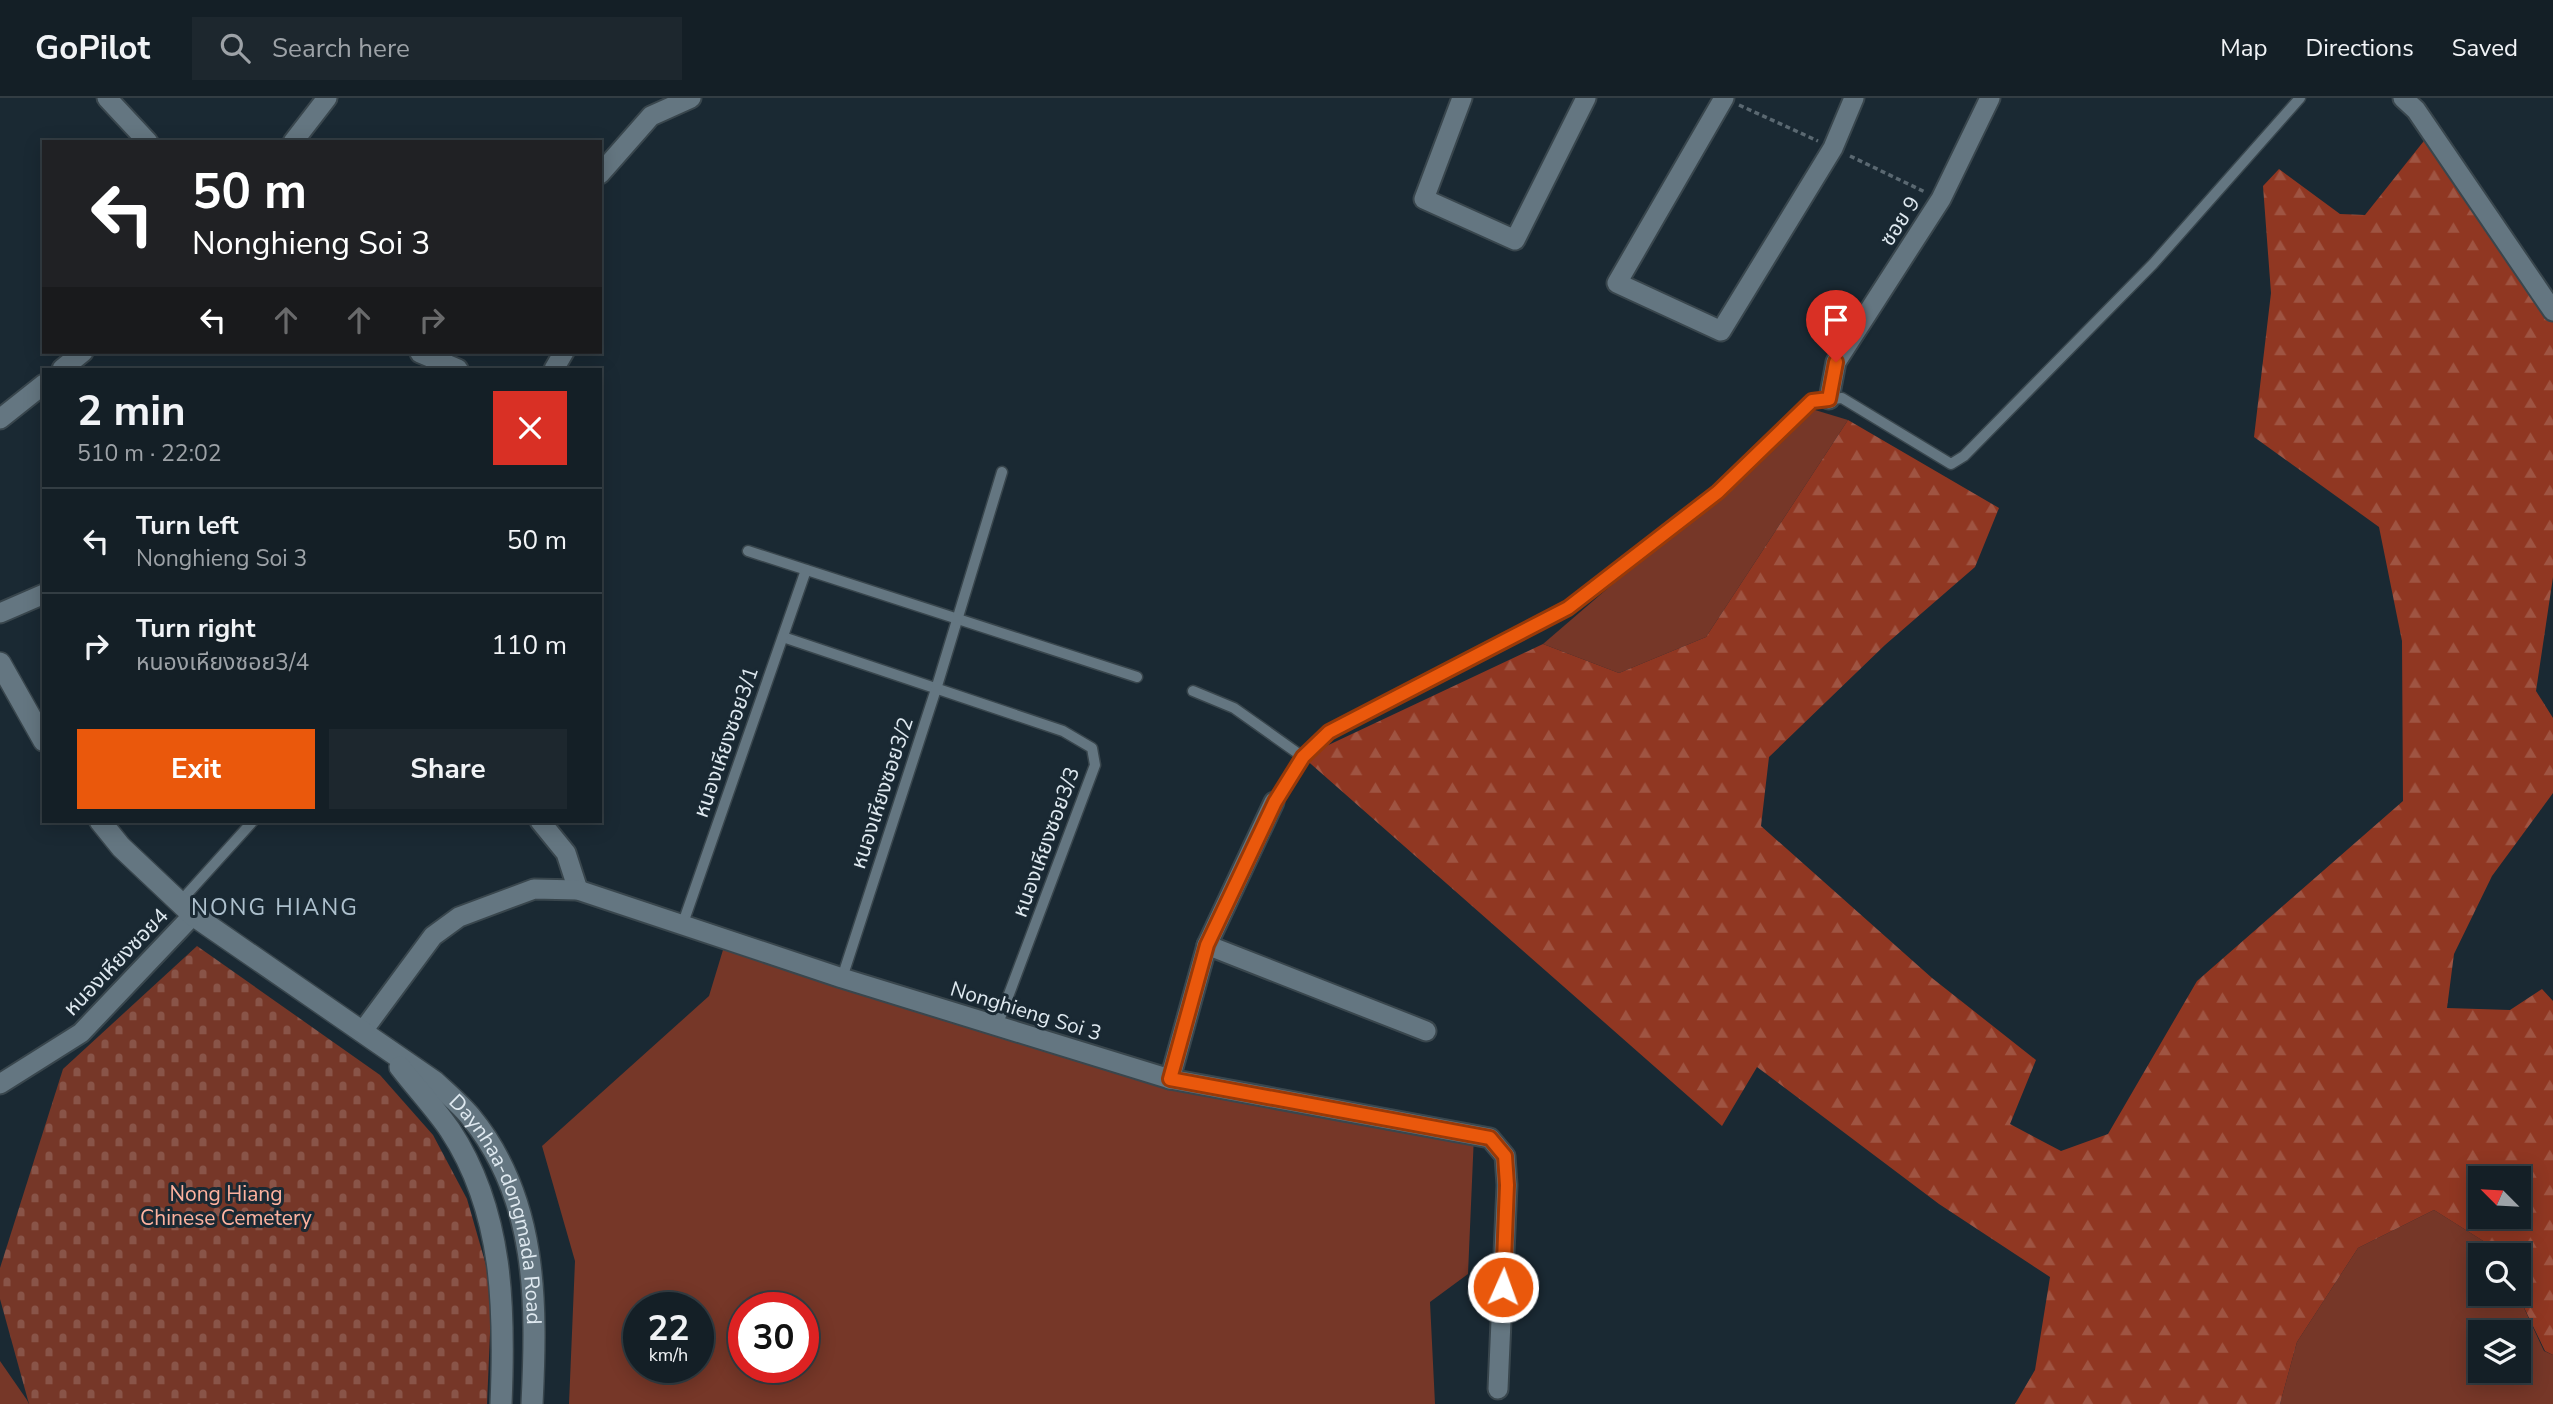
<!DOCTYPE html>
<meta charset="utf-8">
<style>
:root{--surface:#141f26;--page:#1d272e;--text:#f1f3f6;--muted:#9da2a7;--line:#333d43;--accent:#ea580c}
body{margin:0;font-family:"Nunito Sans","Noto Sans Thai",sans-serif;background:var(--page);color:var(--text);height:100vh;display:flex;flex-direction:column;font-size:26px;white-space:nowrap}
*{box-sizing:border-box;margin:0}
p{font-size:23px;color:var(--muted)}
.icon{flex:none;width:38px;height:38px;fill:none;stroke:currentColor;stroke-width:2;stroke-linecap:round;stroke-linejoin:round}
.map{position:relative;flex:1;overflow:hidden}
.side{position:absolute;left:42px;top:270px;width:560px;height:455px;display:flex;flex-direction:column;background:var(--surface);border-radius:0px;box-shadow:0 4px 18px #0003,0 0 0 2px var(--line)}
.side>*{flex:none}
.guide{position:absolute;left:42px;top:42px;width:560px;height:214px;border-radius:0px;box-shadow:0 4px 18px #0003,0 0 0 2px var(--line);background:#202124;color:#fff;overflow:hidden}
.needle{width:46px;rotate:294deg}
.controls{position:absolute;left:2468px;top:1068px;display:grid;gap:14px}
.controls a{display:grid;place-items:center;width:63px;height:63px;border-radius:0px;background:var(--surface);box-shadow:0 4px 18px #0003,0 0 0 2px var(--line);font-size:35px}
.speed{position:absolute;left:623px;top:1194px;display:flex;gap:14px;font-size:35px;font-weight:700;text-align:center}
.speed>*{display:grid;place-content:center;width:91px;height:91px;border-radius:50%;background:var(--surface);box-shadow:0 4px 18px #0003,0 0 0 2px var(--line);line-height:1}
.speed small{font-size:18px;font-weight:400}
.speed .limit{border:10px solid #d22;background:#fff;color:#111}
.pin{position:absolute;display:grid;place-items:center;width:60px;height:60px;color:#fff;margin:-72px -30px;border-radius:50% 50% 50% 0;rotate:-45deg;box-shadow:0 0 7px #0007}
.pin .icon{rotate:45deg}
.me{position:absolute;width:77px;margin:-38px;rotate:2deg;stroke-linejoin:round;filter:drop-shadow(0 0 5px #0008)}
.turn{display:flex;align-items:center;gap:24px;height:147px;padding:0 35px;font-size:32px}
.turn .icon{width:91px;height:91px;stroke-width:2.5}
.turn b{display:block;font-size:49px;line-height:60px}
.lanes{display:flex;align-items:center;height:66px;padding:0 35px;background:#0003;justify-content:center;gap:35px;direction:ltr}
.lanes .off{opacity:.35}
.round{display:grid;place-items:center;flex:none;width:74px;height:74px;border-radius:0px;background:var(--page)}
.headline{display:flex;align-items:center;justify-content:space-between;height:119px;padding:0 35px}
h1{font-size:42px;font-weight:700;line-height:52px}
.primary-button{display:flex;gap:14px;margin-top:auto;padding:14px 35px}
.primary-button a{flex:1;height:80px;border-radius:0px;background:var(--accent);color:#fff;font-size:28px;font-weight:700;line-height:80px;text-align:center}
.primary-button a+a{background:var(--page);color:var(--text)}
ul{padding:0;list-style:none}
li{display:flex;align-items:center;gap:21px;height:105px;padding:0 35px;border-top:2px solid var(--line)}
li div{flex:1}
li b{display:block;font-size:26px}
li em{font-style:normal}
header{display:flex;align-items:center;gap:42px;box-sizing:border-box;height:98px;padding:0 35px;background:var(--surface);border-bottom:2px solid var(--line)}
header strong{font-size:33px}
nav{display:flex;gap:38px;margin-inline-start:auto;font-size:24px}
.search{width:490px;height:63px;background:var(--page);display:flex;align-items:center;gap:18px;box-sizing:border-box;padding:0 24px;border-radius:0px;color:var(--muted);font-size:26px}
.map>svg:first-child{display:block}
</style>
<header>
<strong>GoPilot</strong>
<div class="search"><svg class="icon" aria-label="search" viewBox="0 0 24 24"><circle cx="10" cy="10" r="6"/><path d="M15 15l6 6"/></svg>Search here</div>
<nav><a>Map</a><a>Directions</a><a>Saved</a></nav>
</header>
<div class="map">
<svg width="2553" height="1306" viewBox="0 0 2553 1306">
<defs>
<pattern id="forest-firs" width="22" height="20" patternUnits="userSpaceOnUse" patternTransform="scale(1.75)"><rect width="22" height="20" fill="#903722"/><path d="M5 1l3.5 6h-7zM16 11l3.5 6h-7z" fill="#9f5442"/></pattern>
<pattern id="cemetery-stones" width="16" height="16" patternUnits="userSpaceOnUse" patternTransform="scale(1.75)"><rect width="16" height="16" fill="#763728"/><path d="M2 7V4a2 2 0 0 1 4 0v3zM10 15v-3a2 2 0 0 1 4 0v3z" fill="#895448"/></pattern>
</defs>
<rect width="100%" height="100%" fill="#1a2933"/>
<!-- grass -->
<g fill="#763728" fill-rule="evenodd">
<path d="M1815 312 1848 322 1706 539 1619 575 1543 546Z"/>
<path d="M726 842 1188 984 1474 1037 1468 1176 1430 1204 1435 1306H569L575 1163 542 1048 709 898ZM639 1209H698V1269H639ZM744 1209H803V1269H744Z"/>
<path d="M2434 1112 2496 1151 2499 1157H2480V1195H2517L2544 1253 2553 1257V1306H2280L2297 1244 2358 1150ZM2480 1234H2518V1272H2480Z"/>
<path d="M0 1263 27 1302 29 1306H0Z"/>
</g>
<!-- forest -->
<path fill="url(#forest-firs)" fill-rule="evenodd" d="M2431 34 2553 209V479L2536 593 2553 620V695L2492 778 2454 856 2447 910 2510 912 2542 891 2553 903V1257L2545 1253 2517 1195 2518 1157H2499L2496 1151 2434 1112 2358 1150 2297 1244 2280 1306H2015L2035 1272 2050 1179 1939 1106 1757 969 1722 1028 1303 659 1543 546 1619 575 1706 539 1848 322 1999 410 1975 469 1885 547 1769 659 1761 728 1932 880 2036 962 2010 1026 2061 1053 2108 1036 2197 883 2403 703 2402 543 2379 429 2254 339 2271 195 2263 88 2279 71 2340 116 2365 117ZM2480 1080H2518V1118H2480Z"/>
<!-- cemetery -->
<path fill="url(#cemetery-stones)" d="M197 848 380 977 433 1037 467 1101 492 1188 487 1306H29L0 1201V1170L63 971Z"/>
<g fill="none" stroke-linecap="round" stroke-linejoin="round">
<defs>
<g id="lane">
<path d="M748 453 1137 579"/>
<path d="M783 539 1063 633 1092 650 1095 667 997 928"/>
<path d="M1193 593 1234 610 1303 659"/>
<path d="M1274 704 1303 659 1329 634 1568 510 1718 394 1812 303 1842 300 1951 366 1964 358 2153 166 2300 0"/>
<path d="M179 805 253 723"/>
<path d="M682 828 806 472"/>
<path d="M842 880 937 588 1002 374"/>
</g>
<g id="street">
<path d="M107 0 148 44"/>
<path d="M1462 0 1424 101 1515 142 1586 0"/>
<path d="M1724 0 1617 185 1721 233 1833 50 1854 0"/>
<path d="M2403 0 2416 12 2553 213"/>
<path d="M293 44 327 0"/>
<path d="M600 76 651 18 691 0"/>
<path d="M420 255 458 271"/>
<path d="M62 271 83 254"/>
<path d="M554 271 564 254"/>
<path d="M1829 301 1836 264 1941 101 1990 0"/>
<path d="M0 321 44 286"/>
<path d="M0 515 44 496"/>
<path d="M540 723 566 755 578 792"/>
<path d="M1207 847 1426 933"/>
<path d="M362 934 433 838 459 819 534 791 578 792 842 880 1170 981 1490 1040 1505 1058 1507 1087 1498 1291"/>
<path d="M1170 981 1207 847 1274 704"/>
<path d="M0 986 81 935 193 817"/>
</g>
<g id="secondary">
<path d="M0 565 44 643"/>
<path id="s1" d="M100 723 121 749 193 817 435 984C447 995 460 1006 470 1018 538 1100 537 1205 532 1306"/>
<path d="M400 969C416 990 435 1010 450 1032 504 1114 505 1212 501 1306"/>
</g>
</defs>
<!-- lane casing -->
<use href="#lane" stroke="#39464d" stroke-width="13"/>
<!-- street casing -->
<use href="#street" stroke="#39464d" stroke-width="23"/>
<!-- secondary casing -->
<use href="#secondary" stroke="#39464d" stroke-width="24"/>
<!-- path -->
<g stroke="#5a6871" stroke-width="3.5" stroke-dasharray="5 3.5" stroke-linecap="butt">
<path d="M1739 7 1818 43"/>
<path d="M1850 58 1925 94"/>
</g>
<!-- lane -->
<use href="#lane" stroke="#647681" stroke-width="10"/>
<!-- street -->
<use href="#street" stroke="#647681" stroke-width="19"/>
<!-- secondary -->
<use href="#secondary" stroke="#647681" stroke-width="21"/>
</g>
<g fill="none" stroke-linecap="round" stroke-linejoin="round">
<defs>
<path id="route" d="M1503 1189 1507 1087 1505 1058 1490 1040 1170 981 1207 847 1275 704 1303 659 1329 634 1568 510 1718 394 1812 303 1829 301 1836 264"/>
</defs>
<!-- route casing -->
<use href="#route" stroke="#983908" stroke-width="18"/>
<!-- route -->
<use href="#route" stroke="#ea580c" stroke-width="12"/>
</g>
<g text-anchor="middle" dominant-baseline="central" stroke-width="6" stroke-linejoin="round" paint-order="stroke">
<!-- street labels -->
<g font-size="21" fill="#dfe9f0" stroke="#1a2933">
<text transform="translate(1900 123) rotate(-57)">ซอย 9</text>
<text transform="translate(726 644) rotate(-71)">หนองเหียงซอย3/1</text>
<text transform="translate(882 695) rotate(-72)">หนองเหียงซอย3/2</text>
<text transform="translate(1046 744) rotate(-70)">หนองเหียงซอย3/3</text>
<text transform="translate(116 864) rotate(-46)">หนองเหียงซอย4</text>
<text transform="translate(1026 913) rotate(17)">Nonghieng Soi 3</text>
<text stroke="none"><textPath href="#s1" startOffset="574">Daynhaa-dongmada Road</textPath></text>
</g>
<!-- park labels -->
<g font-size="21" fill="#feb29f" stroke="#1a2933">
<text x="226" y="1096">Nong Hiang<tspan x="226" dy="24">Chinese Cemetery</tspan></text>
</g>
<!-- neighbourhood labels -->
<g font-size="23" letter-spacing="2" fill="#aec1ce" stroke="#1a2933">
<text x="275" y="809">NONG HIANG</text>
</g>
</g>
</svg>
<div class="controls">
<a><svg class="needle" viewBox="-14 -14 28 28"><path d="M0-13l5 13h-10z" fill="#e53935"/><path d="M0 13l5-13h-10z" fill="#9da2a7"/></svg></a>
<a><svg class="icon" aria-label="search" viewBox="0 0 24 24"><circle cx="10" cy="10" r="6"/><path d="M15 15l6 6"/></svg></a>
<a><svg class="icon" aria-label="layers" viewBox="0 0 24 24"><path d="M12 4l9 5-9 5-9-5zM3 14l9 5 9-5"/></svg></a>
</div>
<div class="speed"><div>22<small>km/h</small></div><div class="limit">30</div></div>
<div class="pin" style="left:1836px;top:264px;background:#d93025"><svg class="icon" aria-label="arrive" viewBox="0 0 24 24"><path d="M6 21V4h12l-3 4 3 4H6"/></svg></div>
<svg class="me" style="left:1503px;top:1189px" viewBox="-20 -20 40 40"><circle r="17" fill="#ea580c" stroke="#fff" stroke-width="3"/><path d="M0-11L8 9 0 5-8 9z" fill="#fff"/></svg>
<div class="guide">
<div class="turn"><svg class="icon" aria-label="left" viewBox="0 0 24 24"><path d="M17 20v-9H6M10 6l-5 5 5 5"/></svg><div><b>50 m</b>Nonghieng Soi 3</div></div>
<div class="lanes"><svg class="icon" aria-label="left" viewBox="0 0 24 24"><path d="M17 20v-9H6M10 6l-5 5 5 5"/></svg><svg class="icon off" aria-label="ahead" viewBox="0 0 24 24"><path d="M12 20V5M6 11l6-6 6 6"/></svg><svg class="icon off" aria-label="ahead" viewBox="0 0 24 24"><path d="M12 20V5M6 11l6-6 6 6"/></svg><svg class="icon off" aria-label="right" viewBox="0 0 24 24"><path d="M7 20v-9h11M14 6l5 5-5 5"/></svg></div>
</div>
<section class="side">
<div class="headline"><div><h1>2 min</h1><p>510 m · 22:02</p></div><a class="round" style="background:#d93025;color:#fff"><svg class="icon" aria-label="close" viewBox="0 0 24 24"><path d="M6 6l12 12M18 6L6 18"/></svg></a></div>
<ul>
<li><svg class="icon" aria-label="left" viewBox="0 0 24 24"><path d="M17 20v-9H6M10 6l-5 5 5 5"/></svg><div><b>Turn left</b><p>Nonghieng Soi 3</p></div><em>50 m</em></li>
<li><svg class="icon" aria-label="right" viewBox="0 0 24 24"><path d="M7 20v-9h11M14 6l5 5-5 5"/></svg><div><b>Turn right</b><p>หนองเหียงซอย3/4</p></div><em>110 m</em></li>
</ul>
<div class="primary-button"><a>Exit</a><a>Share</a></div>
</section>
</div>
